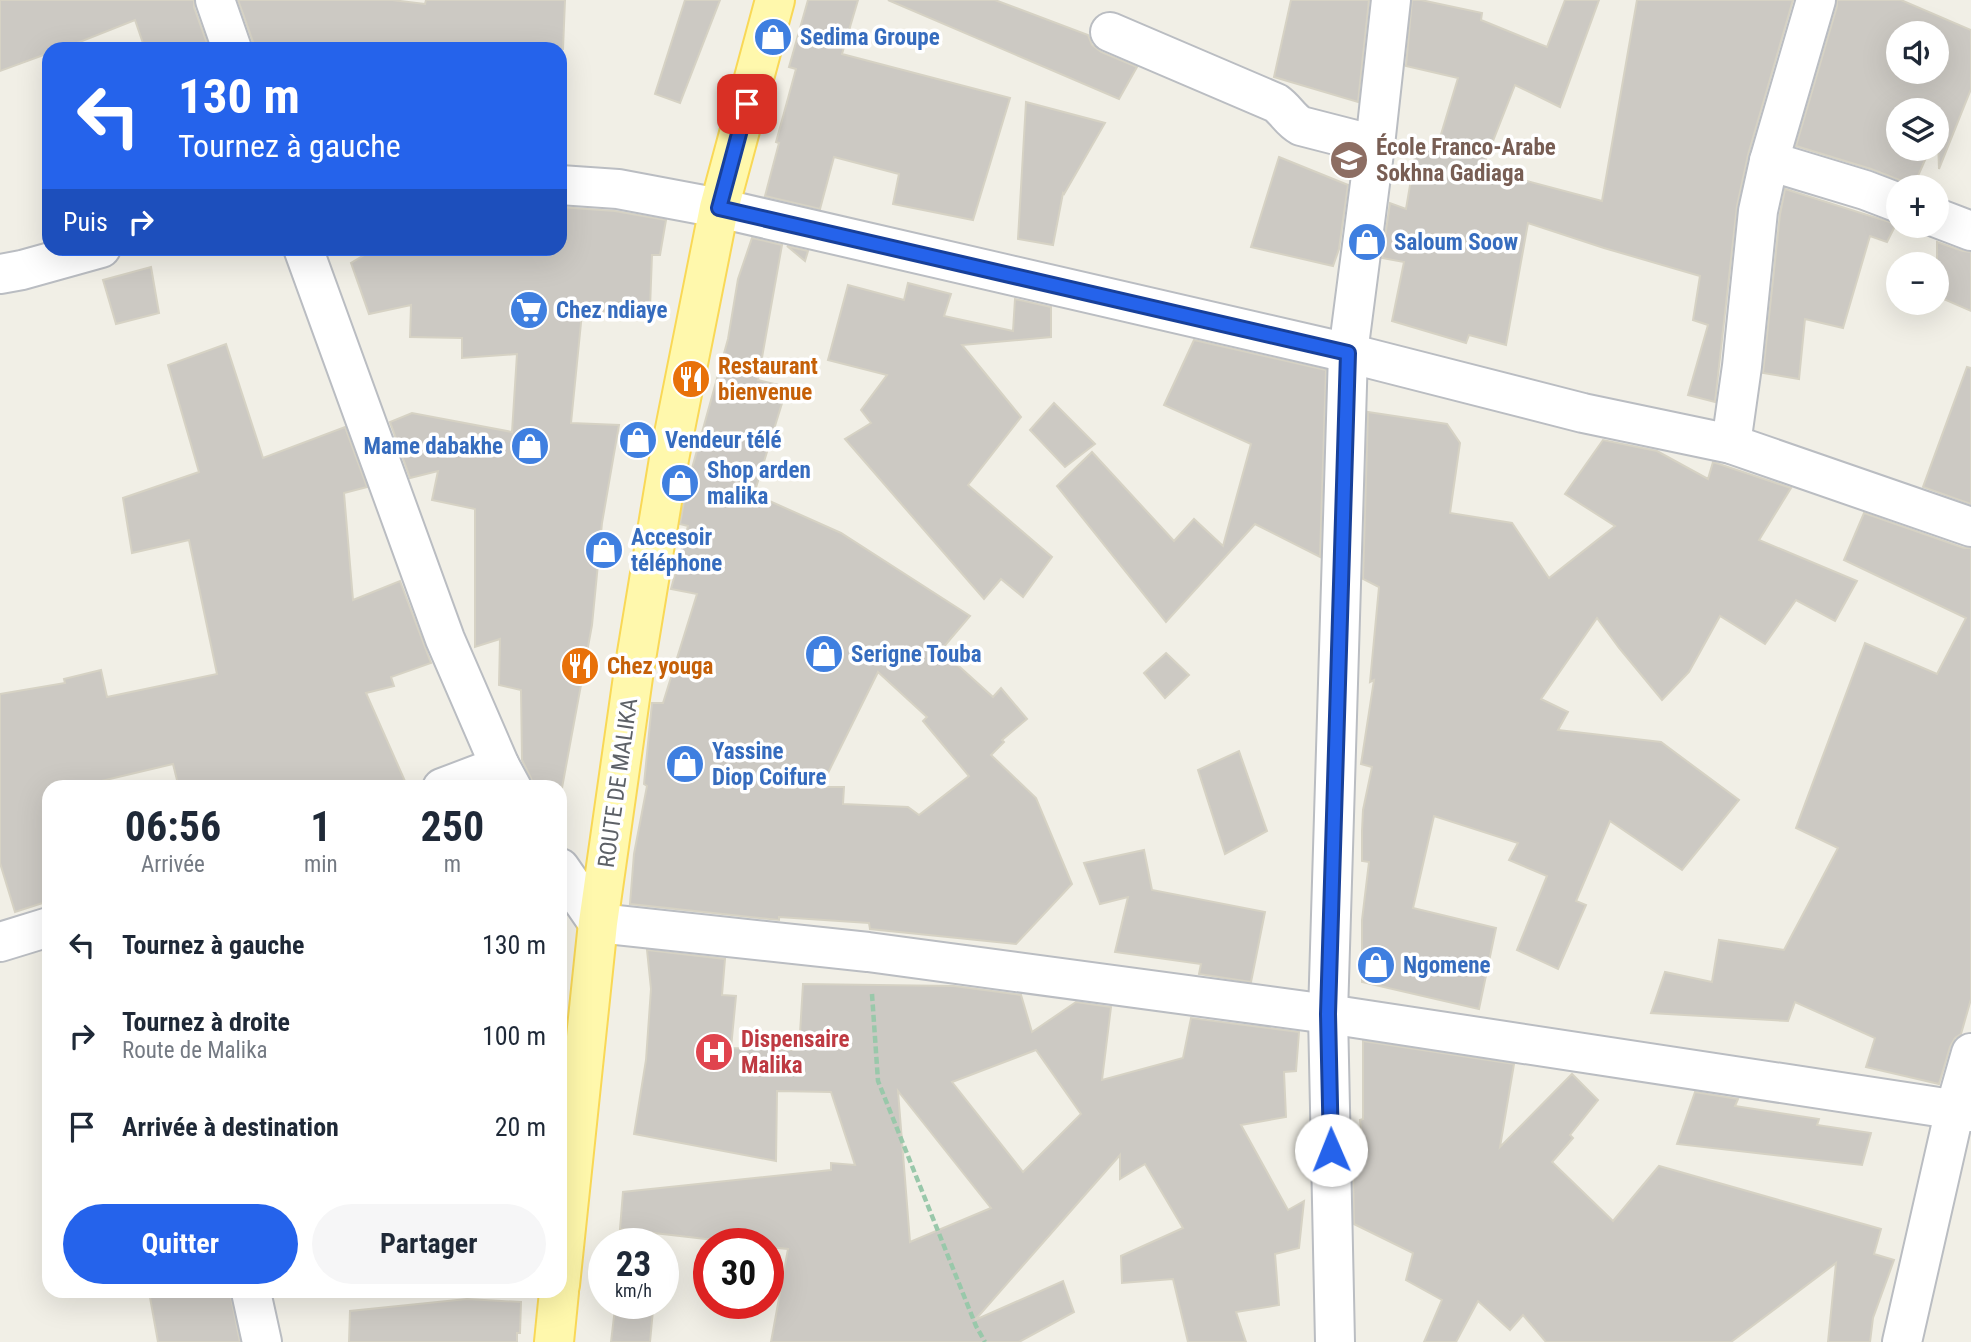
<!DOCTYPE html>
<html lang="fr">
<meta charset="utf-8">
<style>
:root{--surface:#fff;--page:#f6f6f7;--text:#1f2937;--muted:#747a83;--accent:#2563eb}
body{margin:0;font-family:"Roboto Condensed",sans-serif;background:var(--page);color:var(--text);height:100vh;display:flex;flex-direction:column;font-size:26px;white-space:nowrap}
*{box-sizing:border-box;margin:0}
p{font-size:23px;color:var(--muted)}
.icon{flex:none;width:38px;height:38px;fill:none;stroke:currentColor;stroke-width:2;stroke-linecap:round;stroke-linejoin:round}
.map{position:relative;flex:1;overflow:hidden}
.panel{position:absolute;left:42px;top:780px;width:525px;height:518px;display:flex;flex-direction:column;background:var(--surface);border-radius:21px;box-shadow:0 7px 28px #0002}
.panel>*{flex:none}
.banner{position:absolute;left:42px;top:42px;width:525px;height:214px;border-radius:21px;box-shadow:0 7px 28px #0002;background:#2563eb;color:#fff;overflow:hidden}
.tools{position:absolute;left:1886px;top:21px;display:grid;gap:14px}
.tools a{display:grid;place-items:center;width:63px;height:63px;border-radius:50%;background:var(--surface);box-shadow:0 7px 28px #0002;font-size:35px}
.speed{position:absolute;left:588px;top:1228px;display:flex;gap:14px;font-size:35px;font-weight:700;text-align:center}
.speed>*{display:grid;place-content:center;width:91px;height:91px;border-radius:50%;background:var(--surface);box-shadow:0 7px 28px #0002;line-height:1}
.speed small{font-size:18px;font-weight:400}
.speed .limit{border:10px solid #d22;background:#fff;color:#111}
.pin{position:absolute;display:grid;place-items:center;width:60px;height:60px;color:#fff;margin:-30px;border-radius:14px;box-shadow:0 4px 10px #0006}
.me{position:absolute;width:77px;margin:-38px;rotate:359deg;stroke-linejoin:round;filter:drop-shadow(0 0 5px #0008)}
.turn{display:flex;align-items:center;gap:24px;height:147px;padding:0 21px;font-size:32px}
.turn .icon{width:91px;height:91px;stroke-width:2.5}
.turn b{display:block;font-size:49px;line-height:60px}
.then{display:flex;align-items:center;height:66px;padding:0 21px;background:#0003;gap:14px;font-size:26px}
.eta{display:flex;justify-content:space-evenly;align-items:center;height:119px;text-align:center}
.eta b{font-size:42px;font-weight:700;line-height:49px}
.primary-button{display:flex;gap:14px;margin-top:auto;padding:14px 21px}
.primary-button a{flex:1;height:80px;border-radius:42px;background:var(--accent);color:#fff;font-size:28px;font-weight:700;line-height:80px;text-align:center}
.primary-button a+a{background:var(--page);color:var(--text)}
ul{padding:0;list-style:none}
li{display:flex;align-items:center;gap:21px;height:91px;padding:0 21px}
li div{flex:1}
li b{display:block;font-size:26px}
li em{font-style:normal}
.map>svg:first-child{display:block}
</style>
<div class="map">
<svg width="1971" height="1342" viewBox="0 0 1971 1342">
<rect width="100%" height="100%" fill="#f1efe6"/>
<!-- building -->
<g fill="#ccc9c3" stroke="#d6d2c4" stroke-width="2" fill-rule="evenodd">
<path d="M0 0H194V7L209 49H145L135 20 62 49H49V53L0 71Z"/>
<path d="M238 0H392L425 4 426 0H565L563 49H253V42Z"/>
<path d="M685 0H720L680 103 655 94Z"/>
<path d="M808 0H858L842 54 1010 98 973 220 893 204 899 174 834 157 820 209 765 196 779 143 776 142 796 69 789 67Z"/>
<path d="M888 0H995L1088 35 1092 45 1101 52 1137 67 1119 99Z"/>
<path d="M1291 0H1369L1358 102 1274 77Z"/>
<path d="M1412 0H1421L1482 13 1481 20 1547 47 1565 0H1599L1560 107 1515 85 1482 169 1602 201 1637 0H1793L1748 155 1737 206 1715 402 1688 395 1708 325 1693 320 1700 276 1604 248 1528 223 1506 345 1469 335 1466 343 1392 321 1404 262 1382 258 1390 203 1406 209 1417 144 1436 151 1458 78 1406 66Z"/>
<path d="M1837 0H1901L1971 30V89L1939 169 1937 110H1899V149H1930L1913 187 1907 183 1871 169 1796 146 1837 6ZM1899 33H1937V72H1899Z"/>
<path d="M1026 102 1105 123 1064 194 1063 193 1053 245 1018 239Z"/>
<path d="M1279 157 1348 185 1339 249 1333 266 1251 247Z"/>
<path d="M1785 189 1896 224 1887 242 1870 236 1843 328 1805 319 1799 379 1763 373 1780 214Z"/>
<path d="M560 207 615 211 666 220 660 255H652L650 308 582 313 571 423 619 425 602 523 592 625 562 788H534L531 778 522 760 521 690 499 685 500 639 475 647V509L432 500 438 471 410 478 390 422 412 413 512 432 517 354 462 358V338L410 337 411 305 369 314 351 263 376 248H560Z"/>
<path d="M752 238 782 245 758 380 787 387 754 494 841 533 970 616 941 650 993 697 1001 688 1027 719 1002 740 1004 742 991 755 1036 798 1072 884 1016 944 870 929 869 923 779 917V920L630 904 634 854 647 786 644 784 652 703H663L697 594 671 589 688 526 680 524 686 490 728 339 738 279ZM878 672 927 717 923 721 969 776 919 815 908 807 843 804 844 787H821Z"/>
<path d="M1937 242 1963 251 1971 252V311L1937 296Z"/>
<path d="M787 246 808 251 805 261Z"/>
<path d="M151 267 159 313 116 324 103 280Z"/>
<path d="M908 283 951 294 944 316 1013 331 1015 299 1051 307V337L962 345 1021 417 968 485 1052 557 1023 597 1001 579 984 599 845 439 871 423 861 410 887 375 828 360 848 285 904 300Z"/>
<path d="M1194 340 1326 370 1320 557 1255 524 1166 622 1057 486 1092 452 1174 541 1194 519 1223 546 1251 444 1164 405Z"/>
<path d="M226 344 263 458 345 427 367 487 344 493 353 600 400 581 431 663 391 677 394 686 366 693 408 788H179L173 764 72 788H49V901L15 912 0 863V694L65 683 64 679 101 670 107 697 217 674 189 540 132 553 123 498 199 472 168 365Z"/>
<path d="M1967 367 1971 368V504L1923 487Z"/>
<path d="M1054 403 1095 444 1065 467 1030 430Z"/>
<path d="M1368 412 1447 424 1460 443 1450 513 1512 523 1549 578 1615 526 1565 494 1603 440 1657 451 1708 479 1713 462 1791 488 1759 540 1857 581 1835 621 1796 600 1765 644 1720 616 1689 672 1662 700 1619 648 1597 618 1541 699 1568 712 1558 730 1661 742 1739 800 1682 870 1610 821 1576 901 1586 905 1558 969 1517 950 1547 876 1509 860 1518 843 1434 816 1413 908 1496 928 1479 1009 1362 982V920L1369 862 1362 861V831L1363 810 1372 767 1361 764 1374 680 1370 682 1379 587 1363 579Z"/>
<path d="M1864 513 1964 548H1971V999L1961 1034 1955 1038 1950 1047 1939 1084 1866 1067 1875 1038 1795 1002 1788 1021 1651 1013 1665 972 1712 982 1719 940 1784 950 1838 848 1796 828 1865 643 1937 674 1966 618 1844 560Z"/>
<path d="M1166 653 1189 675 1165 698 1144 673Z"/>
<path d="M1239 751 1267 831 1225 854 1198 770Z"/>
<path d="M1144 850 1152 890 1265 912 1251 982 1199 974 1201 964 1115 952 1128 897 1100 904 1084 863Z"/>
<path d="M647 950 725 959 722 995 736 996 731 1048 799 1050 803 984 954 986 1021 995 1032 1032 1076 1002 1111 1007 1102 1080 1183 1058 1191 1018 1299 1032 1296 1071 1284 1072 1286 1117 1241 1125 1288 1210 1304 1201 1299 1248 1275 1254 1279 1305 1236 1312 1246 1342H1188L1173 1279 1122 1283 1121 1256 1183 1228 1145 1164 1120 1179V1155L975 1320 1063 1281 1074 1312 1019 1342H771L788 1249 768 1247V1244H749L620 1229 623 1192 831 1170V1163L855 1165 831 1092 777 1091 776 1161 634 1134 646 1060 651 989ZM1036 1050 1081 1114 1023 1172 952 1082ZM898 1091 991 1208 910 1242Z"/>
<path d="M1363 1041 1514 1064 1500 1147 1572 1074 1598 1100 1570 1135 1573 1138 1552 1162 1613 1221 1659 1166 1881 1229 1874 1254 1894 1260 1873 1318 1870 1342H1828L1836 1263 1731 1342H1546L1523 1315 1510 1330 1478 1301 1456 1342H1424L1442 1300 1406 1280 1413 1253 1354 1224 1353 1174 1360 1170 1362 1137 1360 1120 1363 1119Z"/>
<path d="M1695 1092 1738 1099 1735 1106 1819 1119 1817 1125 1871 1133 1862 1165 1677 1144Z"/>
<path d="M149 1292H230L240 1342H158Z"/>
<path d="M467 1299 521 1302 520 1333H517V1342H349L350 1311Z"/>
<path d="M615 1308 653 1310 650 1342H611Z"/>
</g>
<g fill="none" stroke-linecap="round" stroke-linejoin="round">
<defs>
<g id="minor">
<path d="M215 0 232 49"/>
<path d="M1110 32 1276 103C1286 110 1290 120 1301 126L1375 145"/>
<path d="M1769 161 1865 190 1899 203"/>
<path d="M560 185 618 189 719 208 1348 353 1583 413 1731 444 1971 527"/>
<path d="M1937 218 1971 231"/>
<path d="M303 248 445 639 500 766 512 788"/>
<path d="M0 274 22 270 101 248"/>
<path d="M1731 444 1742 366 1758 211 1769 161 1816 0"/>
<path d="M442 788 500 766"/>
<path d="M560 868 598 923 868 952 1328 1014 1971 1112"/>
<path d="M0 942 49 927"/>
<path d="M251 1292 262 1342"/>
<path d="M1335 1342 1328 1014 1348 353 1375 145 1391 0"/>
<path d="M1902 1342 1955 1109 1971 1053"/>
</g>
<g id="major">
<path d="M560 1285 598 923 633 677 669 459 719 208 775 0"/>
<path d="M554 1342 559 1292"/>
</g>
</defs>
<!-- minor casing -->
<use href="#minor" stroke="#babdc2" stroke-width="42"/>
<!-- major casing -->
<use href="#major" stroke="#f9d856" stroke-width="42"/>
<!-- path -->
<path stroke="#99c8aa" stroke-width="4.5" stroke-dasharray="7 3.5" stroke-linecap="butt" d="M872 994 878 1081 976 1326 985 1342"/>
<!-- minor -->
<use href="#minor" stroke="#fff" stroke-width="38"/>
<!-- major -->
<use href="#major" stroke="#fff8ac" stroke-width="38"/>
</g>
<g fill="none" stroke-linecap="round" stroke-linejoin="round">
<defs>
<path id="route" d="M747 104 719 208 1348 353 1328 1014 1331 1150"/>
</defs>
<!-- route casing -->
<use href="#route" stroke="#184099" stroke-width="18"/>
<!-- route -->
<use href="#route" stroke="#2563eb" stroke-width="12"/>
</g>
<!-- icons -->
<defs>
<symbol id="shop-disc" viewBox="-11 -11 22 22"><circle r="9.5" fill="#3f7fe0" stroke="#fff"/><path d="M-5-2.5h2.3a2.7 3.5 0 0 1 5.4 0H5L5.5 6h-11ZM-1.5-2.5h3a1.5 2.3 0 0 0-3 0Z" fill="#fff"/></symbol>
<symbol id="school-disc" viewBox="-11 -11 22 22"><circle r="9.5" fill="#8d6e63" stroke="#fff"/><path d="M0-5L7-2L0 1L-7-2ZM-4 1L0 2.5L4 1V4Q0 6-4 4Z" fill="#fff"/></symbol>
<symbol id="supermarket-disc" viewBox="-11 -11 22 22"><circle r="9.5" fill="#3f7fe0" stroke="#fff"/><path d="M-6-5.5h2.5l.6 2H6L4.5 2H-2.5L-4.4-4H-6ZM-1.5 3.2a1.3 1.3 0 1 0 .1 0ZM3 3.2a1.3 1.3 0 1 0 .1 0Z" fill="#fff"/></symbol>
<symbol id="restaurant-disc" viewBox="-11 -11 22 22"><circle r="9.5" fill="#e8710a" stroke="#fff"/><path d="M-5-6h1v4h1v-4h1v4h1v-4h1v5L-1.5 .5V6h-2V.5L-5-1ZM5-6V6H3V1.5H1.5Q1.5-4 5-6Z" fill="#fff"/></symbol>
<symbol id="hospital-disc" viewBox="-11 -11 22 22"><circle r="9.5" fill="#e0444e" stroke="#fff"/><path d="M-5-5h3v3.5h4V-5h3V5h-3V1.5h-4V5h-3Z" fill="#fff"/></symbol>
</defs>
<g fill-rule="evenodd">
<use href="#shop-disc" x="751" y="15" width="44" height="44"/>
<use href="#school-disc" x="1327" y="138" width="44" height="44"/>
<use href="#shop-disc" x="1345" y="220" width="44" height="44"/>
<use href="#supermarket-disc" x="507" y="288" width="44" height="44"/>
<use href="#restaurant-disc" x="669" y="357" width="44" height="44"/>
<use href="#shop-disc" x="616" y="418" width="44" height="44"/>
<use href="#shop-disc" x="508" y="424" width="44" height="44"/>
<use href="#shop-disc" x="658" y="461" width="44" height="44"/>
<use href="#shop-disc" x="582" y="528" width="44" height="44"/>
<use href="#shop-disc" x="802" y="632" width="44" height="44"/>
<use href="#restaurant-disc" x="558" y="644" width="44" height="44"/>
<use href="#shop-disc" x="663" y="742" width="44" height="44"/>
<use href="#shop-disc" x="1354" y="943" width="44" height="44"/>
<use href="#hospital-disc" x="692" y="1030" width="44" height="44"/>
</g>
<g text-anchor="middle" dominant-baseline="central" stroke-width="7" stroke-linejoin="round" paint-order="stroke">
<!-- shop labels -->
<g font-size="23" font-weight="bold" fill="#366cbe" stroke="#fff" text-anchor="start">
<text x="800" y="37">Sedima Groupe</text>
<text x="1394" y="242">Saloum Soow</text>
<text x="556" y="310">Chez ndiaye</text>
<text x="665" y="440">Vendeur télé</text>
<text x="503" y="446" text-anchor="end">Mame dabakhe</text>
<text x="707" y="470">Shop arden<tspan x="707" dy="26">malika</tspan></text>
<text x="631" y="537">Accesoir<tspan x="631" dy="26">téléphone</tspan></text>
<text x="851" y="654">Serigne Touba</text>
<text x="712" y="751">Yassine<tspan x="712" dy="26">Diop Coifure</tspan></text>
<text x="1403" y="965">Ngomene</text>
</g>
<!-- education labels -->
<g font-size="23" font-weight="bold" fill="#785e54" stroke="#fff" text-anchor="start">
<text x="1376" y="147">École Franco-Arabe<tspan x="1376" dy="26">Sokhna Gadiaga</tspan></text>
</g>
<!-- food labels -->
<g font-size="23" font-weight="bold" fill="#c56008" stroke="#fff" text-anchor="start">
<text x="718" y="366">Restaurant<tspan x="718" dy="26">bienvenue</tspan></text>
<text x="607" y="666">Chez youga</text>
</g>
<!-- street labels -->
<g font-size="23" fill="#5d6167" stroke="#fff">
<text transform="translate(618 783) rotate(-82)">ROUTE DE MALIKA</text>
</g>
<!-- health labels -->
<g font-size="23" font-weight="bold" fill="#be3a42" stroke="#fff" text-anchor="start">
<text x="741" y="1039">Dispensaire<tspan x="741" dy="26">Malika</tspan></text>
</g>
</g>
</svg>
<div class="tools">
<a><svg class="icon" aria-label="sound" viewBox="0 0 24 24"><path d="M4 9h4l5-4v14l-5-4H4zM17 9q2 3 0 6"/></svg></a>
<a><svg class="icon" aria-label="layers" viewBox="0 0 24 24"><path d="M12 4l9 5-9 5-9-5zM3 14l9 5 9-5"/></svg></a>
<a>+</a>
<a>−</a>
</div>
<div class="speed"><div>23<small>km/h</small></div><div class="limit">30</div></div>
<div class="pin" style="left:747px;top:104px;background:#d93025"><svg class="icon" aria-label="arrive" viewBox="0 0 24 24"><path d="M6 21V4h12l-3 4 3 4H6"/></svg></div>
<svg class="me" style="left:1331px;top:1150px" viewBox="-20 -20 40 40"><circle r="19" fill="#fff"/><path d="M0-13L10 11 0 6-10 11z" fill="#2563eb"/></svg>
<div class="banner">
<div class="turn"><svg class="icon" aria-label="left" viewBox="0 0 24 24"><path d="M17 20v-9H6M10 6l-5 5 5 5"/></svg><div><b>130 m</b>Tournez à gauche</div></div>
<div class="then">Puis<svg class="icon" aria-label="right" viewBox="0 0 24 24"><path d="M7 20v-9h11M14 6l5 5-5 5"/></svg></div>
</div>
<section class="panel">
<div class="eta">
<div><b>06:56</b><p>Arrivée</p></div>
<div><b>1</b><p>min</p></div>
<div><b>250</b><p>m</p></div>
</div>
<ul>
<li><svg class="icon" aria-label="left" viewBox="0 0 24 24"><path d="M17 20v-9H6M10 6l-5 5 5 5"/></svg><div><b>Tournez à gauche</b></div><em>130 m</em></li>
<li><svg class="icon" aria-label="right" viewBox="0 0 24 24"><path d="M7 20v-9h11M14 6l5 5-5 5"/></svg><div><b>Tournez à droite</b><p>Route de Malika</p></div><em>100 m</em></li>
<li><svg class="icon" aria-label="arrive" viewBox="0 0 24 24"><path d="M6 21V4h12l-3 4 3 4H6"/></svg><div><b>Arrivée à destination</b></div><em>20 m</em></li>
</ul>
<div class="primary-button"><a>Quitter</a><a>Partager</a></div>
</section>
</div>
